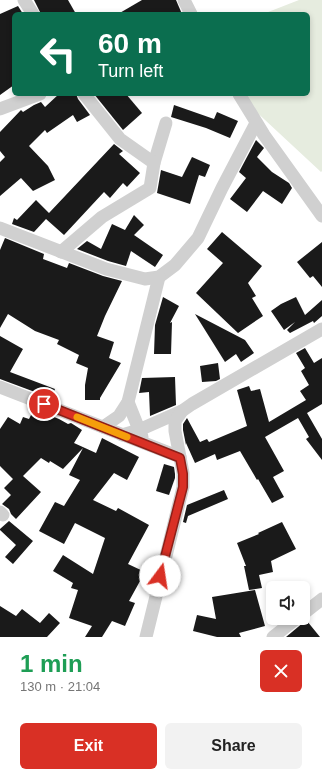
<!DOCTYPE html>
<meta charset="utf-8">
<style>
:root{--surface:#fff;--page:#f2f2f2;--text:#222;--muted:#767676;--accent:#d93025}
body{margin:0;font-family:Helvetica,sans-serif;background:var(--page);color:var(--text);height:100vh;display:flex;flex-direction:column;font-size:15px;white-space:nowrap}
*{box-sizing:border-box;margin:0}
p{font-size:13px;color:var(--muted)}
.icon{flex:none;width:22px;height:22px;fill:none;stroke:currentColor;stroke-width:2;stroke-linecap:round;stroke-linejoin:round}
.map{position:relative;height:637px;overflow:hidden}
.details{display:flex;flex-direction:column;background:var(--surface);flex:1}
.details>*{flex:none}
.banner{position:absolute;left:12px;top:12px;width:298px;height:84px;border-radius:6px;box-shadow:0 2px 6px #0003;background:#0b6e4f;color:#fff;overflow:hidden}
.controls{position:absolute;left:266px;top:581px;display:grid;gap:8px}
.controls a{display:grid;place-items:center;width:44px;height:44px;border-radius:6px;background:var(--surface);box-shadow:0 2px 6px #0003;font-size:20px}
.pin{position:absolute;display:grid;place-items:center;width:34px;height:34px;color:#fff;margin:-17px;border:2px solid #fff;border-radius:50%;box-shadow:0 1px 4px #0007}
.me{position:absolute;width:44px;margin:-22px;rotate:14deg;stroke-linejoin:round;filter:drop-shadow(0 0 3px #0008)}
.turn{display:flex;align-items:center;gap:14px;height:84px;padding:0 20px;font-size:18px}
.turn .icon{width:52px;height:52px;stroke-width:2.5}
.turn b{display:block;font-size:28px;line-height:34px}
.round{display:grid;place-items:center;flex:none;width:42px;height:42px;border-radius:6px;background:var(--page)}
.overview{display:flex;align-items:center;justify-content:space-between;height:68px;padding:0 20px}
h1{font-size:24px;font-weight:700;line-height:30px;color:#1e9e55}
.button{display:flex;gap:8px;margin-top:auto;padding:8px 20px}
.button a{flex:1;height:46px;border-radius:6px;background:var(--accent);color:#fff;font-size:16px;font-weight:700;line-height:46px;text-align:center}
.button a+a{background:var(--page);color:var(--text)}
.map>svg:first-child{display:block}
</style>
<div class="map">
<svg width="322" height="637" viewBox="0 0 322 637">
<rect width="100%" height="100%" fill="#fff"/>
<!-- green -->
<path fill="#e6ecdf" d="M299 0H322V171L321 172 251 107 246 94H308V14H263Z"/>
<!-- building -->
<g fill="#1a1a1a">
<path d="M34 0H68L76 14H41Z"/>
<path d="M142 0H176L182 14H118Z"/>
<path d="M18 6 23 14H14V85L0 95V14Z"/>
<path d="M59 94H76L78 99 90 115 77 122 73 115 47 133 45 130 29 146 48 166 55 180 33 191 21 178 0 196V162L5 157 0 151V132L21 110 23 112 34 105 41 102 45 107Z"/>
<path d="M94 94H126L142 113 123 130Z"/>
<path d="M174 105 214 119 217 112 238 121 230 138 206 128 171 117Z"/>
<path d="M256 140 264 148 257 157 272 172 289 183 292 188 282 204 263 191 247 212 230 199 246 178 239 172Z"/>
<path d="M114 144 123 151 119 154 140 173 127 187 123 183 110 198 104 192 64 235 46 219 34 232 12 224 14 218 17 220 36 200 49 213Z"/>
<path d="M192 157 210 165 205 177 199 175 190 204 157 193 161 170 182 177Z"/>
<path d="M134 215 144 225 134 235 163 255 155 267 131 251 126 266 108 261 77 249 87 241 101 249 112 224 125 230Z"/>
<path d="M222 232 262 266 248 283 256 296 252 298 263 316 238 333 196 293 223 263 207 249Z"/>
<path d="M5 238 44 254 43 259 67 268 69 263 103 276 122 281 105 316 97 336 114 342 109 358 121 363 100 398V400H85V385L88 368 76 363 79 355 57 344 59 340 35 331 8 314 0 328V250Z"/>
<path d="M322 242V287L313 276 310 278 297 262Z"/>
<path d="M163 297 179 306 170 323 172 322 171 354H154L155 325Z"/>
<path d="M296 297 305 315 322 300V316L314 323 313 321 290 333 287 330 295 322 284 330 271 311 281 304Z"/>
<path d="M195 314 245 340 254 353 241 362 236 354 225 362Z"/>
<path d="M0 336 23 349 10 372 55 389 51 398 0 379Z"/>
<path d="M305 348 314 363 322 358V404L307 413 322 439V460L306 439 309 437 298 418 265 437 284 471 273 477 284 497 272 503 258 479 257 480 240 451 217 460 215 454 195 463 186 443V445L183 430V424L187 418 200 442 207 439 209 442 247 426 237 390 249 386 251 391 260 389 269 422 306 400 300 391 309 385 301 371 305 368 296 353Z"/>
<path d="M218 363 220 379 216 381 202 382 200 366Z"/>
<path d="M175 377 176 405 150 416 149 392 139 393 142 378Z"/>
<path d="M34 409 59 419 68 424 71 423 82 430 74 443 96 453 102 438 139 457 127 480 114 473 93 500 116 511 118 508 149 525 128 564 145 572 129 601 135 603 125 626 112 621 102 637H85L92 626 69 618 78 590 71 588 73 583 53 571 63 555 93 574 105 538 75 523 64 544 39 531 55 502 64 506 80 480 69 475 83 448 63 469 50 461 49 463 41 458 23 476 41 492 16 519 11 514 9 509 2 504 11 495 4 488 13 479 0 466V429L8 417 20 424 23 417 29 419Z"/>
<path d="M164 464 174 467 175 474V478L169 495 156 491Z"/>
<path d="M224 490 228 499 188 516 186 523 183 522 187 505Z"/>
<path d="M9 521 33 541 13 564 5 557 16 545 0 530V529Z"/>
<path d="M282 522 296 549 271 561 273 572 259 575 262 588 249 590 244 566H246L237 543 259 534 258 533Z"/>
<path d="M255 590 265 626 239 633 241 637H217L193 631 197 615 216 619 212 597Z"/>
<path d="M0 606 16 616 22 609 40 623 49 613 60 623 47 637H0Z"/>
<path d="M307 621 320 637H286L304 622Z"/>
</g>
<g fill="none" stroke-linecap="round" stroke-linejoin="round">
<!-- minor -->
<g stroke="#d0d0d0" stroke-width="13">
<path d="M24 0 33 14"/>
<path d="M184 0 191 14"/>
<path d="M239 94 264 135 322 216"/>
<path d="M0 109 40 94"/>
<path d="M154 163 166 123"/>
<path d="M0 228 106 269 145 279 159 277 175 265 198 238 222 188 256 123"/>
<path d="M61 252 102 217 150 188 154 163 120 139 84 94"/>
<path d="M0 387 180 457"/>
<path d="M128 402 142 437"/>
<path d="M103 427 119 416 128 402 159 277"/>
<path d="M122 435 139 430 182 411"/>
<path d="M0 512 3 515"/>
<path d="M303 614 322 599"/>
<path d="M146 637 183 487V473L175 431V421L182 411 192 404 322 329"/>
<path d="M273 637 297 618"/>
</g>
</g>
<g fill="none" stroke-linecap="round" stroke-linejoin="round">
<defs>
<path id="route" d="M44 404 180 458 183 474V487L160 576"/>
</defs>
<!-- route casing -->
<use href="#route" stroke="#8d1f18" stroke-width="10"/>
<!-- route -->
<use href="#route" stroke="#d93025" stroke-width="7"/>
<!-- slow -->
<path stroke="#f59e0b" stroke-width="7" d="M77 417 127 437"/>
</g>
</svg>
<div class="controls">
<a><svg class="icon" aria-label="sound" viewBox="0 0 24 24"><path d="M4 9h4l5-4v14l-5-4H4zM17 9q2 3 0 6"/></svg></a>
</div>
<div class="pin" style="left:44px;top:404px;background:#d93025"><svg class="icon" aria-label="arrive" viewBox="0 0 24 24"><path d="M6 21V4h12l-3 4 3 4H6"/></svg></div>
<svg class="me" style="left:160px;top:576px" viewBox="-20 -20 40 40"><circle r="19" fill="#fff"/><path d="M0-13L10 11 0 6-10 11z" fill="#d93025"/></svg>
<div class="banner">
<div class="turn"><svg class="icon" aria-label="left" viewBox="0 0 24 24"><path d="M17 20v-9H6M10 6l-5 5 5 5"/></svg><div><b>60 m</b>Turn left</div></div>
</div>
</div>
<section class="details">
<div class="overview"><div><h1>1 min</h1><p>130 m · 21:04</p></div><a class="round" style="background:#d93025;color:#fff"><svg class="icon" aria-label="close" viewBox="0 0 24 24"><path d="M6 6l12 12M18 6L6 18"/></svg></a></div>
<div class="button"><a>Exit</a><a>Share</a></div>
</section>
